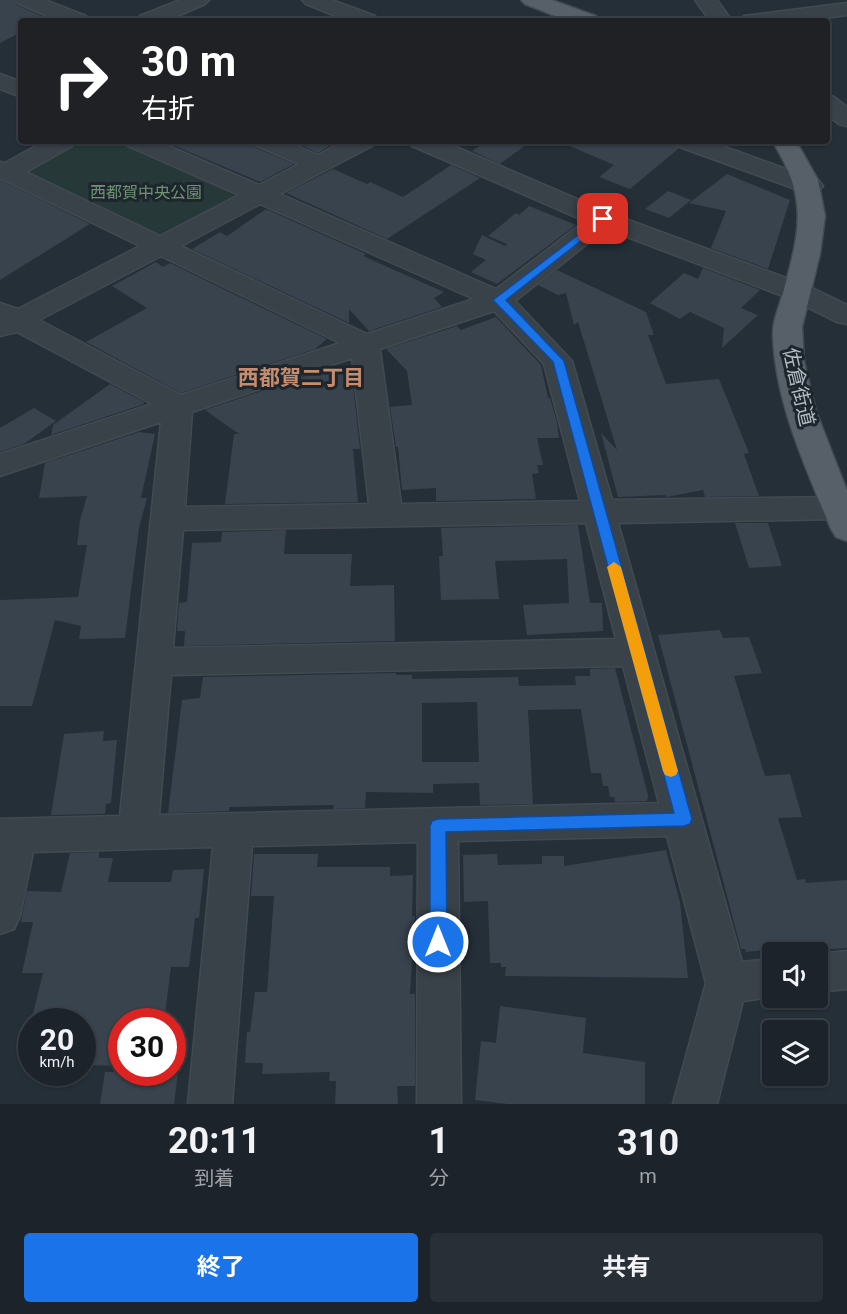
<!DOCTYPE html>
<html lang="ja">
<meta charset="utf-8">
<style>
:root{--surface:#1c232a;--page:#292f36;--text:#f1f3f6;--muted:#a0a4a8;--line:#3a4047;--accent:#1a73e8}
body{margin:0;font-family:Roboto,"Noto Sans JP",sans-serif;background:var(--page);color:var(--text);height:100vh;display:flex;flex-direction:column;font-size:22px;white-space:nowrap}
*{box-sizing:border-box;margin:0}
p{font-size:20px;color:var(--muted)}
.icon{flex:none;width:33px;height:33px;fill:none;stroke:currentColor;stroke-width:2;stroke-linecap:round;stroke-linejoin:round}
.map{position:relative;height:1104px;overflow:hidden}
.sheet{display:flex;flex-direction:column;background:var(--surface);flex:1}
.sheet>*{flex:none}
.banner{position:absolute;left:18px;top:18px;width:812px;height:126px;border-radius:6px;box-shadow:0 2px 4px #0004,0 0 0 2px var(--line);background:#202124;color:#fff;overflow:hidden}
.tools{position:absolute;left:762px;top:942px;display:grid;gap:12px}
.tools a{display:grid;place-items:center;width:66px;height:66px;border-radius:6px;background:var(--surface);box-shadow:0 2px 4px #0004,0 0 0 2px var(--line);font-size:30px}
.speed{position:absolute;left:18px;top:1008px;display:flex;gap:12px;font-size:30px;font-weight:700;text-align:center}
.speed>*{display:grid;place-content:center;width:78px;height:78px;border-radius:50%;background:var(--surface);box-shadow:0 2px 4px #0004,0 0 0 2px var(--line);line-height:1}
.speed small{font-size:15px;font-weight:400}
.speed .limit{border:9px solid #d22;background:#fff;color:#111}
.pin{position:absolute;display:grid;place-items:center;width:51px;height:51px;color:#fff;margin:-26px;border-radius:12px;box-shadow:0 3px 9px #0006}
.me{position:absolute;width:66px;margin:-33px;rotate:0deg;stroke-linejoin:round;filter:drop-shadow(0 0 4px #0008)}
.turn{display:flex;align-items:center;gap:21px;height:126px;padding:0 24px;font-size:27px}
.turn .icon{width:78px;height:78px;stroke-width:2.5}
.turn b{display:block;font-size:42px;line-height:51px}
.eta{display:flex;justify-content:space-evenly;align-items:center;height:102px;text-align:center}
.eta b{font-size:36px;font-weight:700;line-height:42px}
.primary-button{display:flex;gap:12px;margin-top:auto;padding:12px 24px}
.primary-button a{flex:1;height:69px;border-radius:6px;background:var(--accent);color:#fff;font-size:24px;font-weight:700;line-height:69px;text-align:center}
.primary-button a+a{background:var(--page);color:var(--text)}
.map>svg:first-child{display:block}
</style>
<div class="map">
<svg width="847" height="1104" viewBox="0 0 847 1104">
<rect width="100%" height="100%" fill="#252f38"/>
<!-- green -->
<path fill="#273839" d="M69 141H120L232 191 235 197 162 233 152 235 22 173Z"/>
<!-- building -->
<g fill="#38434e" fill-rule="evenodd">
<path d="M0 0H13L18 6 48 19 44 21H21V32L0 43Z"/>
<path d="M163 141H252L256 148 294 164 260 182Z"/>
<path d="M292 141H337L318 153Z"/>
<path d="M487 141H531L500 164 472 151Z"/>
<path d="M558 141H672L678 149 630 189 599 177 614 165Z"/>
<path d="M451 165 480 178 387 239 286 193 333 169 367 184 370 182 403 197Z"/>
<path d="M727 174 790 200 768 269 711 248 726 211 689 203Z"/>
<path d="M0 180 90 224 0 280Z"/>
<path d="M668 191 691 200 669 218 645 209Z"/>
<path d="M529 206 576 225 497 284 471 272 486 260 473 254 482 235 505 246 507 244 488 236 516 213 519 215Z"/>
<path d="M266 209 366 254 363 256 444 292 434 298 442 307 369 331 349 309V323L192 249 220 232 227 236Z"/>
<path d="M156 262 163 267 170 263 327 339 315 349 181 393 86 342 147 308 112 286Z"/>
<path d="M703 268 760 290 741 308 758 315 722 348 724 328 690 312 680 319 650 303 684 273 698 279Z"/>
<path d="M557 270 646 312 654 335H648L666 384 719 379 749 453 744 454 759 496 705 497 703 490 667 497 665 495 618 497 601 433 617 450 578 322 574 325 566 293 558 295 538 285Z"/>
<path d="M496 317 541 365 548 398H550L557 422 559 438H537L543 465H537L539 473 532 474 536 499 436 501V488L402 490 398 447H396L390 407 412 405 407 371 386 349 457 326 461 330Z"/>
<path d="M351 368 360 449H353L358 502 225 504 234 434H239L205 410 324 370Z"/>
<path d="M110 384 144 402V404L51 435 53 425Z"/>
<path d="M34 408 56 421 24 444 0 452V428Z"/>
<path d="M139 432 155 434 141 498H147L139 528 125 638 79 639 81 626 55 620 32 706H0V600L78 597 87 545H77L80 520 87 496 39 498 45 463Z"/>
<path d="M735 523H768L782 566 749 568Z"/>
<path d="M578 525 590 603H602L603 631 527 635 523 605 569 603 567 559 495 561 499 599 441 600 439 556H443L441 528Z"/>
<path d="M286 530 284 554H352L350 586 394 585 395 641 184 646 185 631H177L179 603 187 602 192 543 221 542 222 532Z"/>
<path d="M720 630 723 638 749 637 762 673 734 676 765 776 790 774 802 817 778 818 797 880 805 879 806 883 847 880V948L783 952H779L778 949 746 952 745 949H741L658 635Z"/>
<path d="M615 668 648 795 647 801 615 802 614 797H610L608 786H603L601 773H591L581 709 528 710 533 804 480 805 479 783 433 784V793L366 792 365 808 333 809 334 805 229 807V811L168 813 182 700 200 698 203 677 396 673V675H412V679L518 677 519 686 576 685 575 676H590V669ZM477 702 479 762H422V703Z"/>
<path d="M104 731 103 741 117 740 111 803 106 804 105 814 51 815 64 734Z"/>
<path d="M666 850 680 902 688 978 505 976 506 967H501V963H490L488 901 464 902 463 855 497 854 498 865 542 864V856H564V866Z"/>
<path d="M99 852V858H113L108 882H171L173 870 204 869 199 918H195L189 967H171L164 1022H122V1066L82 1065V1022H31L43 973H22L33 922H21L27 891 61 892 70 853Z"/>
<path d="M254 854H318L317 867H390V876L413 875 412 916H415L410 994H415V1086H397L398 1104H335L336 1081H329L330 1072 262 1074 263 1063H245L247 1032H250L255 992H267L274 896H251Z"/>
<path d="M500 1006 586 1018 583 1053 645 1062V1104H507L475 1100 481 1041 496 1043Z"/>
<path d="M105 1072H178L174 1104H100Z"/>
</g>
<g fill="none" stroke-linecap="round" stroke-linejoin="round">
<defs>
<g id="minor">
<path d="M15 0H45L86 16 89 21H59L19 4Z"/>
<path d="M180 0H209L205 4 166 21H137L140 16Z"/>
<path d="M302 0H332L375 16 378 21H348L306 4Z"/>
<path d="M695 0H717L732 21H710Z"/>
<path d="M847 3V15L803 21H741L744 16 752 15Z"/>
<path d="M0 74 21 82V97L0 89Z"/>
<path d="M826 95 834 97 847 107V126L839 124 826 114Z"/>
<path d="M45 141H75L72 146 26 172 160 236 239 195 128 146 125 141H157L259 185 299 164 257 146 254 141H286L318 155 344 141H375L372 146 280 194 496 289 585 221 412 146 409 141H442L612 214 808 286 847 305V324L837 322 788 298 606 229 515 301 572 361 612 500 838 497 847 499V517L838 519 618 523 742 962 772 959V997L743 1001 717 1104H673L706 983 667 836 458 841 461 1104H417L418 842 252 846 232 1104H188L213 847 33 852 20 916 14 929 0 934V819L120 816 161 422 0 476V454L152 404 17 332 0 336V303L18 309 140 246 0 178V162L5 163ZM260 204 474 299 367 334 181 246ZM161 256 340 343 181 395 39 320ZM494 311 544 364 580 501 401 504 380 349ZM352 358 369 504 185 507 192 412ZM586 523 616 639 173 648 183 530ZM623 666 659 803 159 815 171 675Z"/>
<path d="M674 141H709L819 181 823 186 819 191 810 194 801 191 677 146Z"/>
<path d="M847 951V989L818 992V954Z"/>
</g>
<g id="major">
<path d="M521 0H552L596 16 599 21H568L525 4Z"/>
<path d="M772 141H796L818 180 825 216 820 254 802 327 804 362 816 411 847 491V541L836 537 831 529C806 468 776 405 773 337 772 322 779 307 783 293 800 230 809 199 772 141Z"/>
</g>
</defs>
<!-- minor casing -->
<use href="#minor" stroke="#424a51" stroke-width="3"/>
<!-- major casing -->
<use href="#major" stroke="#424a51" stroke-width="3"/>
<!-- minor -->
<use href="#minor" fill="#394149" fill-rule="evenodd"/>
<!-- major -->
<use href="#major" fill="#576068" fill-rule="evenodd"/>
</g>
<!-- route -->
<path fill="#1a73e8" stroke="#114b97" stroke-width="1.5" d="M603 216 606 217V221L506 300 564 361 692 819 690 824 684 826 446 832 447 942 444 947 438 949 432 947 430 942V826L432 821 438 819 674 813 553 362 493 300Z"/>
<!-- slow -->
<path fill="#f59e0b" d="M614 562 621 567 678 771 676 775 671 777 665 775 663 771 607 567Z"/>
<g text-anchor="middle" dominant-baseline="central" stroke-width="6" stroke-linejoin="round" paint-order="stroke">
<!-- far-park labels -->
<g font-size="16" fill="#6e9273" stroke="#1e262d">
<text x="146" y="192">西都賀中央公園</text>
</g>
<!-- street labels -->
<g font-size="20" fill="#b4bcc4" stroke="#1e262d">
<text transform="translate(799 387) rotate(77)">佐倉街道</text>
</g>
<!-- neighbourhood labels -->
<g font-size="21" font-weight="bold" fill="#c68c6d" stroke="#1e262d">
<text x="301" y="378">西都賀二丁目</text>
</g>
</g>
</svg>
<div class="tools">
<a><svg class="icon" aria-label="sound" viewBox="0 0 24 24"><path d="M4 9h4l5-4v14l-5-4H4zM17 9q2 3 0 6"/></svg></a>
<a><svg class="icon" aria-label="layers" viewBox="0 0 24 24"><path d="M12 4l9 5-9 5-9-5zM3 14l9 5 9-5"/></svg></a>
</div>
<div class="speed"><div>20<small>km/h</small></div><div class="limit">30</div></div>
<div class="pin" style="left:603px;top:219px;background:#d93025"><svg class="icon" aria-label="arrive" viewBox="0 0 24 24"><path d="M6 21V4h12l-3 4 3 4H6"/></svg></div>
<svg class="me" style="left:438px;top:942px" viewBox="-20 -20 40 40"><circle r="17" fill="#1a73e8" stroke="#fff" stroke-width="3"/><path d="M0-11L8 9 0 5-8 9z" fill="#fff"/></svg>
<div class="banner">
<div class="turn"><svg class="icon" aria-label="right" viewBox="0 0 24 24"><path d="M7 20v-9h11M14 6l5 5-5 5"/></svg><div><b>30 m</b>右折</div></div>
</div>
</div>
<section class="sheet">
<div class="eta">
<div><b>20:11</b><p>到着</p></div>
<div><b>1</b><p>分</p></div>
<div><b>310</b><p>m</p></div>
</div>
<div class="primary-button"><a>終了</a><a>共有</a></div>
</section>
